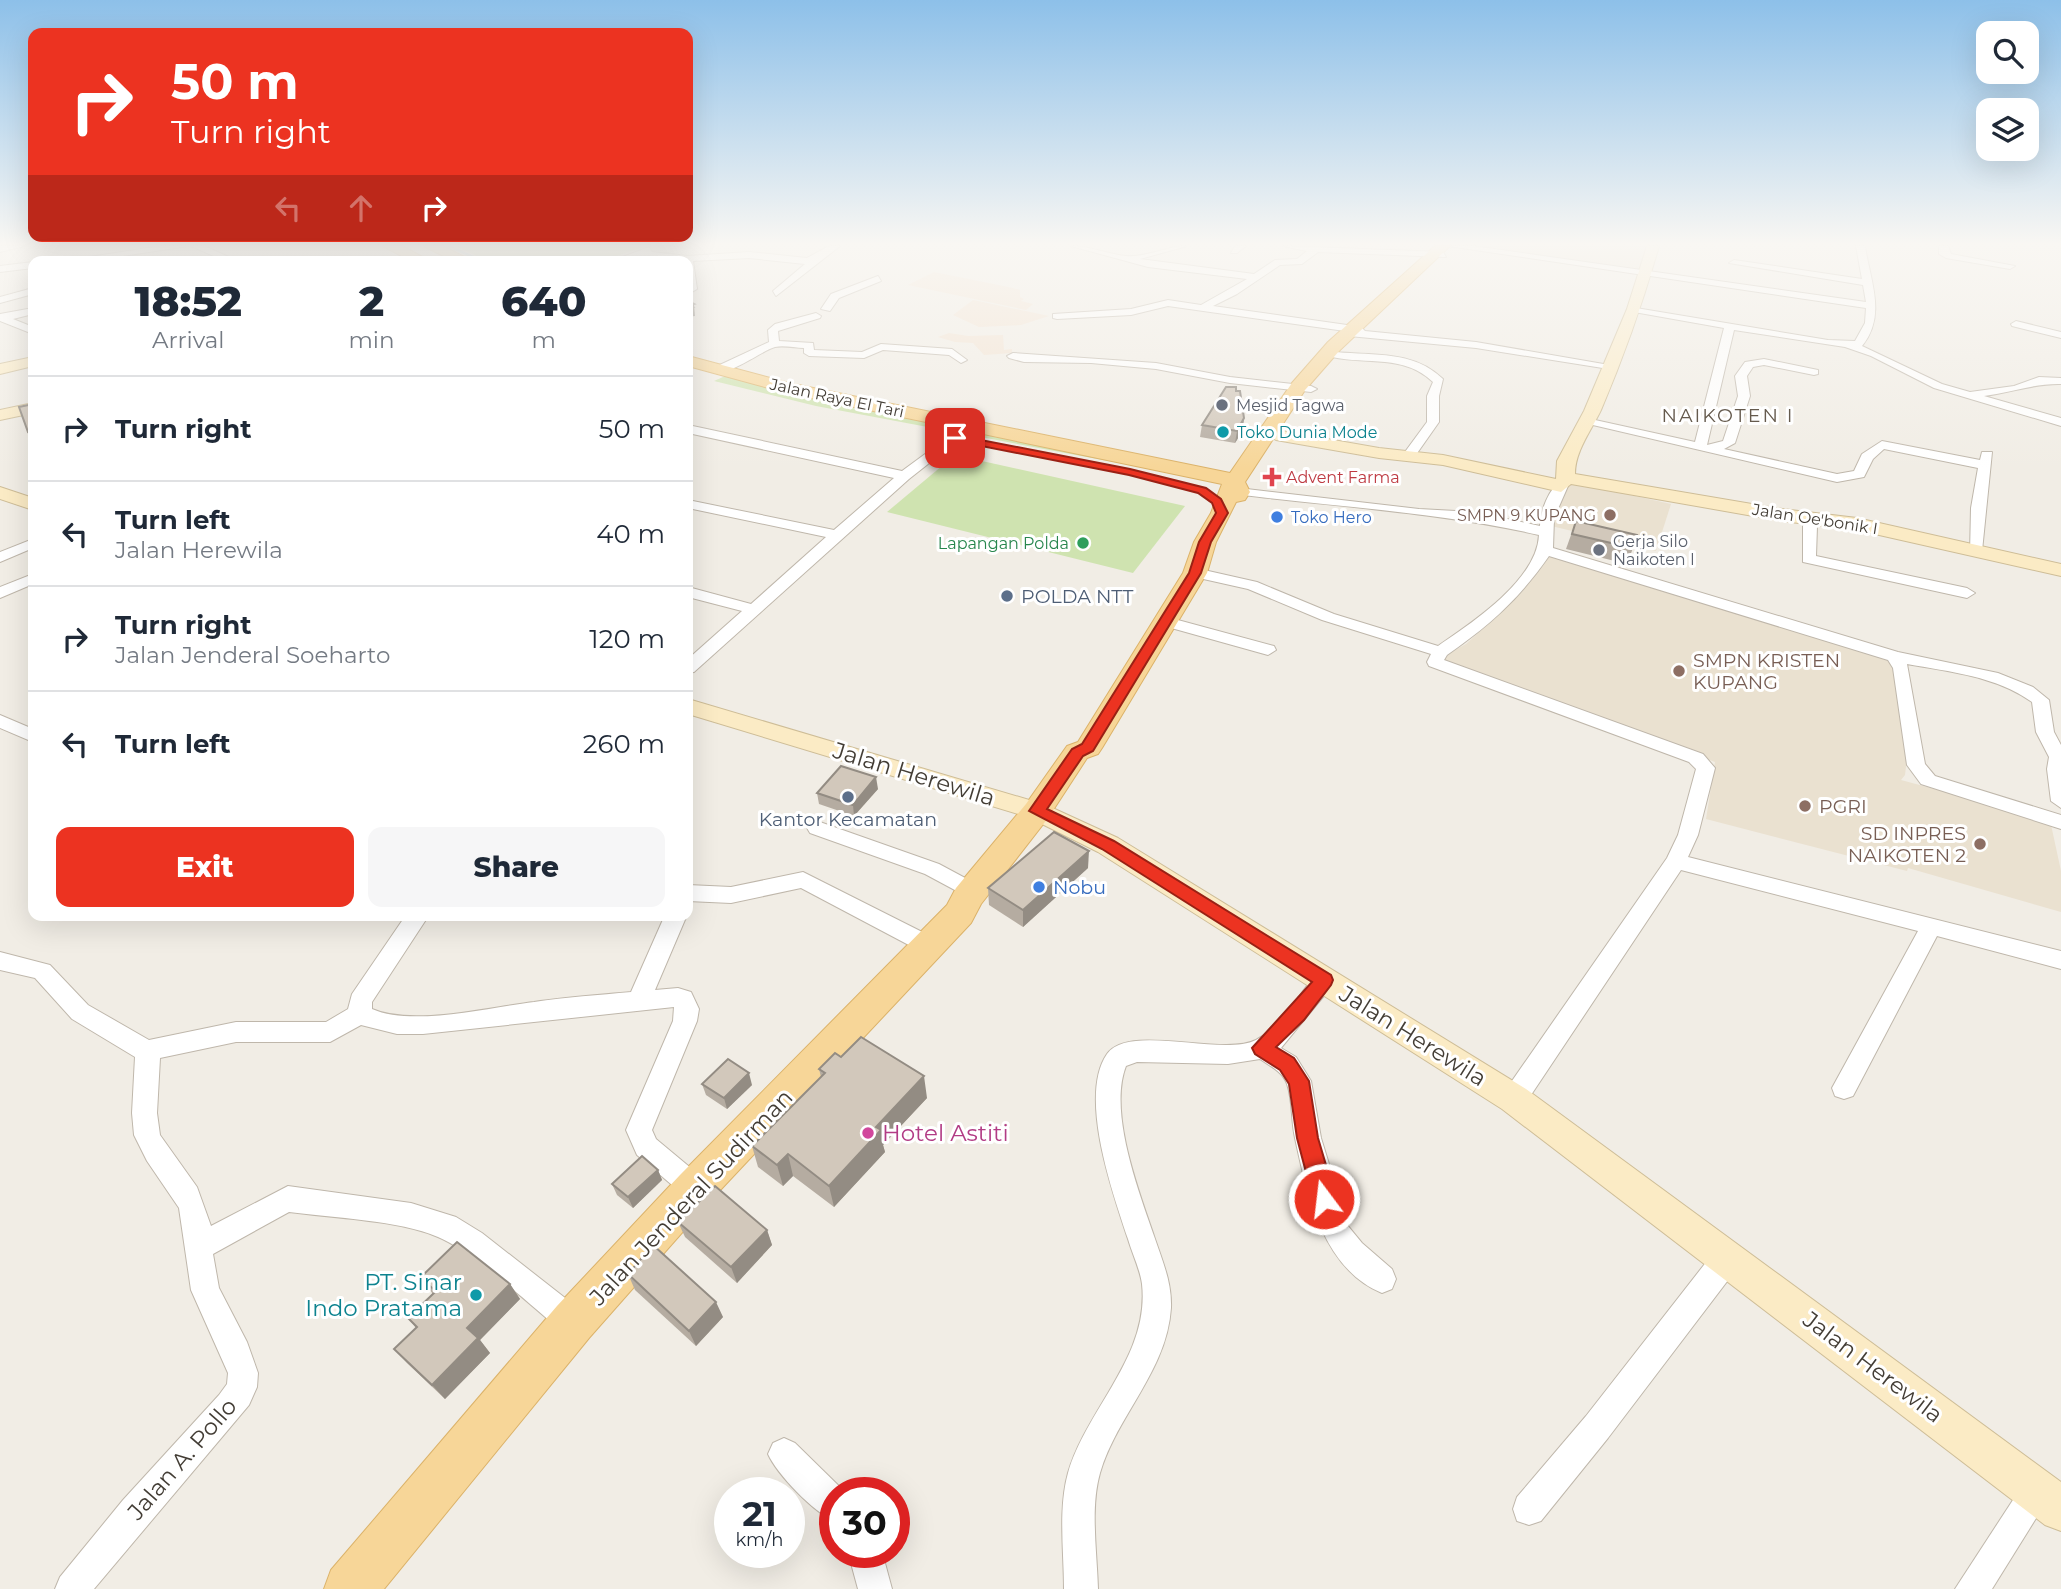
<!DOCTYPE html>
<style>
:root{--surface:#fff;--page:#f6f6f7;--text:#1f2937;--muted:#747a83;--line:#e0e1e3;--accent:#ec3321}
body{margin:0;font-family:Montserrat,sans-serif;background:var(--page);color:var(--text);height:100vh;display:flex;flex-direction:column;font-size:26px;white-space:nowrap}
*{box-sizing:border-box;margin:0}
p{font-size:23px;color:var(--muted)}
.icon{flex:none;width:38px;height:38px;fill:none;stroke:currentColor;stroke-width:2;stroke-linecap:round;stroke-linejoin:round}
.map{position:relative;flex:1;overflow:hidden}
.details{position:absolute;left:28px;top:256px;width:665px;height:665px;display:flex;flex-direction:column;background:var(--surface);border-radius:14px;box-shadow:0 7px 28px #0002}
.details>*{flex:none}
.guide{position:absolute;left:28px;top:28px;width:665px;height:214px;border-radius:14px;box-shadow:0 7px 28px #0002;background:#ec3321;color:#fff;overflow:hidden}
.buttons{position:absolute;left:1976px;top:21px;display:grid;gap:14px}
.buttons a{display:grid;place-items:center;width:63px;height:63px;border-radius:14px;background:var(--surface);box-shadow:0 7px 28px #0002;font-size:35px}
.speed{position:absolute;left:714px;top:1477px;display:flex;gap:14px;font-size:35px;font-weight:700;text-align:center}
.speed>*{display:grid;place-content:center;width:91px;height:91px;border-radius:50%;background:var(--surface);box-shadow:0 7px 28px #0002;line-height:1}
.speed small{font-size:18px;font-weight:400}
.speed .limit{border:10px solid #d22;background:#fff;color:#111}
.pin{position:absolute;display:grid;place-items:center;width:60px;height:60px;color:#fff;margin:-30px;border-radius:14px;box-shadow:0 4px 10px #0006}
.me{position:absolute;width:77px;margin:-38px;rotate:345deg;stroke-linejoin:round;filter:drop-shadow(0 0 5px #0008)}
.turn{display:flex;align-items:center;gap:24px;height:147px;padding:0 28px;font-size:32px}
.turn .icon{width:91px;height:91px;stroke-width:2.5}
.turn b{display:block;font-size:49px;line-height:60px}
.lanes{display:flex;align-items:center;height:66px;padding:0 28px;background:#0003;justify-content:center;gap:35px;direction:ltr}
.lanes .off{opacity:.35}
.eta{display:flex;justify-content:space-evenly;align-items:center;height:119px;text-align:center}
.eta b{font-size:42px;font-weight:800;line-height:49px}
.action{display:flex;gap:14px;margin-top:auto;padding:14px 28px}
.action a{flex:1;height:80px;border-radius:14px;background:var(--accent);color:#fff;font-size:28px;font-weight:800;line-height:80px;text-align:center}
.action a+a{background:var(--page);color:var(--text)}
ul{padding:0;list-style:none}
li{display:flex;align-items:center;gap:21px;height:105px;padding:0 28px;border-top:2px solid var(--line)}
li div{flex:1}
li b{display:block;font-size:26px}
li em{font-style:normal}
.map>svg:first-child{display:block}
</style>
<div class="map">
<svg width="2061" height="1589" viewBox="0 0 2061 1589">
<rect width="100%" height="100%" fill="#f1ede5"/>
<!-- commercial -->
<g fill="#f2e2d1">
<path d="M934 272 1013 288 1020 290V297L1024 299 1021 301 1033 304 1026 310 908 285Z"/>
<path d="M973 300 1049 316 1021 325 979 327 953 315Z"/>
<path d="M949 333 968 336 1003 335 1004 350 1012 349V353L984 355 973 343 955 342 938 337Z"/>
</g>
<!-- education -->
<g fill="#eae1d0">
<path d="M1467 246H1647L1640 270Z"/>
<path d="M1568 481 1671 504 1656 551 1547 525Z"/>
<path d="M1550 554 1891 660 1899 674 1909 742 1905 775 1901 780 2050 820 2061 871V912L1908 868 1907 871 1706 819 1715 762 1445 661 1444 656 1466 644 1511 603Z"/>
</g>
<!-- green -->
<g fill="#cfe3b0">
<path d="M455 246H646L602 261H488Z"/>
<path d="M723 377H730L1172 473 816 406 714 381Z"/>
<path d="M955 455 1185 506 1133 573 887 512Z"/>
</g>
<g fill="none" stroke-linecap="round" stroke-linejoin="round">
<!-- stream -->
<path stroke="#a4d2eb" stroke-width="2.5" d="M449 246 482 261"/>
<defs>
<g id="street">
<path d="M0 246H24L0 252Z"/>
<path d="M161 246H188L90 261H63Z"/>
<path d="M191 246H204L238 261H225Z"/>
<path d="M829 246H840L776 296 773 291 805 264 749 258 693 261 697 289 692 292 688 290V261L640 256 612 261 649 247 652 252 688 256 749 252 807 258Z"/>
<path d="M1071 246C1090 246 1107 254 1126 256 1145 258 1167 246 1187 246L1140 259 1254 274 1275 260 1297 259 1307 251 1283 246 1443 252 1446 257 1318 252 1302 264 1280 265 1237 294 1213 306 1361 327 1365 331 1476 342 1615 366 1609 369 1476 348 1349 336 1345 335V331L1168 306 1131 315 1057 319 1053 318V314L1131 309 1168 300 1201 305 1247 279 1148 267Z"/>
<path d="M1235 246H1246L1237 253H1231Z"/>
<path d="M1448 246H1473L1866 302 1863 285 1729 263 1734 260 1862 279 1856 246H1865C1870 281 1887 315 1862 346L1942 384 1970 392 2014 386 2039 377 2061 378V384C2035 383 2010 393 1984 396L2061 418V426L1934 388 1871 356 1845 347 1734 330 1707 445 1723 441 1738 396 1735 376 1745 362 1764 359 1818 370V374L1814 375 1764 365 1753 367 1747 376 1750 396 1735 443 1724 449 1837 474 1854 471 1862 454 1882 441 1980 460 1982 452H1992L1982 551 1980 554H1970L1971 508 1978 468 1884 449 1873 459 1864 477 1837 482 1580 422 1586 418 1695 442 1724 328 1634 312 1630 311V307L1828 340 1855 341 1865 323 1866 308Z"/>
<path d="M1939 246H1948L1951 254 2015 266 2010 269 1946 258 1939 254Z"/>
<path d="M33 262V268L0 272V266Z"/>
<path d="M878 276 881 281 839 298 830 311 821 309 831 294Z"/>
<path d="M33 288V294L0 303V297Z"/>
<path d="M33 308V314L13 319 33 327V334L0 321V314Z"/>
<path d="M816 313 821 316 820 318 778 331 779 341 813 343 814 350 862 352 881 344 952 349 967 360 961 363 949 355 883 350 864 358 809 356 804 353V348C795 348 784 345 775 347 760 351 724 381 709 370L769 342 768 330 775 324Z"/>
<path d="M2016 321 2061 332V338L2012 326 2011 324Z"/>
<path d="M1336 352C1375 356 1413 350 1443 379L1439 396V422L1413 459 1402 456 1427 422V396L1433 382C1404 354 1368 365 1332 357V353Z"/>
<path d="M1013 353 1156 363 1230 377 1311 386 1317 389 1311 392 1230 383 1156 369 1091 363 1024 362 1009 358 1007 356Z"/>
<path d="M688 425 902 471 951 435 961 438 909 479 694 672 688 673V659L742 611 688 597V587L751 604 826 537 688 508V500L834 530 894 478 688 433Z"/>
<path d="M1561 482 1568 486 1554 518 1553 548 1898 652 1998 673 2033 687 2049 700 2054 732 2061 745V808L2051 801 2047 769 2049 757 2036 732 2032 702C1996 676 1950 672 1907 664L1925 764 1935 776 2061 815V829L1921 784 1907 765 1893 668 1888 660 1549 556C1519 599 1490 625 1447 655L1444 660 1703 754 1715 768 1698 835 1688 857 2061 951V969L1937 936 1853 1096 1844 1099 1835 1096 1832 1088 1918 931 1681 870 1523 1107 1514 1110 1505 1107 1502 1099 1505 1091 1667 858 1678 835 1696 769 1689 762 1429 666 1427 662 1431 654 1322 620 1248 589 1190 576 1187 573 1195 568 1257 582 1334 614 1438 646C1472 623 1537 580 1539 535 1444 513 1341 507 1243 495L1238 494V488L1419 509 1474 512 1540 526C1540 513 1549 487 1561 482Z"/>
<path d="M1814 516 1821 520 1817 526 1816 556 1967 588 1975 593 1967 598 1803 562V526L1809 517Z"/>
<path d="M33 539V548L0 562V552Z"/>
<path d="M33 574V584L0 598V587Z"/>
<path d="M1163 616 1274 646 1276 650 1268 655 1157 624 1155 621Z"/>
<path d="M0 715 33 729V742L0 728Z"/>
<path d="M817 821 939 864 980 886 984 891 980 896H966L925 874 810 833 807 828Z"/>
<path d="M803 872 938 940 941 946 938 952 930 954 922 952 801 888 731 903 688 901V885L731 887Z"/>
<path d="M406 915H429L372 1002V1009C412 1027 490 1007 534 1002 566 997 599 995 631 992L665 915H687L655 990 678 988 691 992 699 1009 697 1021 652 1130 656 1139 704 1179 708 1188 704 1197 695 1200 686 1197 637 1155 626 1130 673 1021 674 1007 423 1034H397L361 1025 330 1042H236L160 1058 157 1113 160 1135 197 1187 211 1226 288 1186 411 1203 456 1217 482 1233 583 1312 588 1322 583 1332 573 1337 563 1332C531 1306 474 1252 438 1237 399 1220 333 1218 289 1212L213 1254 219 1288 247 1342 258 1373 257 1387 249 1405 94 1589H55L60 1577 123 1500 219 1395 227 1384 228 1373 191 1290 179 1208 147 1161 134 1135 132 1113 135 1057 72 1019 35 978 0 970V952L50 965 88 1005 149 1040 236 1022H326L348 1009 352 994Z"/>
<path d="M1324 971 1332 974 1335 980 1332 986 1281 1048 1296 1057 1311 1081 1321 1138 1348 1226 1362 1243 1392 1269 1396 1279 1392 1289 1382 1293C1323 1269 1307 1194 1295 1138 1291 1121 1293 1101 1287 1084 1283 1072 1270 1066 1260 1059L1228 1064 1137 1062 1126 1066C1108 1112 1139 1192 1154 1236 1162 1260 1172 1282 1171 1308 1167 1371 1117 1415 1100 1473 1090 1508 1097 1552 1098 1589H1064C1064 1552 1058 1509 1068 1473 1087 1408 1150 1356 1142 1284 1140 1269 1132 1253 1128 1239 1113 1194 1078 1096 1107 1054 1129 1023 1222 1057 1256 1040 1281 1027 1299 995 1316 974Z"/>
<path d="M1728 1243 1738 1247 1742 1257 1738 1267 1608 1438 1541 1521 1529 1525 1517 1521 1513 1509 1517 1497 1586 1416 1718 1247Z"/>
<path d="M784 1438 795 1443 846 1493H835V1521C814 1513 777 1474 768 1454L773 1443Z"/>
<path d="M2037 1475 2048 1480 2053 1491 1992 1589H1955L2026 1480Z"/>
<path d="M848 1552H882L892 1589H858Z"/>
</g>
<g id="secondary">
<path d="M1647 246H1659C1643 302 1624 356 1601 410 1591 431 1575 451 1575 474L1782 509 1857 518 2061 564V576L1857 530 1782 521 1571 484 1561 492 1443 465 1379 458 1276 440 1267 435 1276 430 1379 448 1443 455 1556 479 1557 461 1584 411 1627 309Z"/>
<path d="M33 357V366L0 374V364Z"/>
<path d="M33 403V413L0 420V410Z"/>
<path d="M0 487 33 498V510L0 499Z"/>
<path d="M688 699 1046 805 1118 838 1526 1089 2061 1482V1531L2045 1525 1502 1109 1098 852 1028 817 688 714Z"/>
</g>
<g id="primary">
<path d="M383 246H402L430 261H411Z"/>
<path d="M424 246H443L472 261H453Z"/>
<path d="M1435 246H1450L1340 350 1305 390 1245 482 1250 492 1245 500 1236 502 1216 542 1207 573 1102 748 1098 754 1087 758 1048 818 981 904 971 923 710 1201 589 1338 384 1589H324L331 1570 557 1306 680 1175 947 905 956 888 1026 804 1067 746 1078 742 1183 573 1194 542 1211 513 1222 484 787 393 688 366V356L789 383 1230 473 1292 383 1328 342Z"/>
</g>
</defs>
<!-- street casing -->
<use href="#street" stroke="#bfb7ab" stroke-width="2"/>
<!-- secondary casing -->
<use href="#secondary" stroke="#cebd97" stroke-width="2"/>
<!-- primary casing -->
<use href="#primary" stroke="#dbb269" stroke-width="2"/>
<!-- street -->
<use href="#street" fill="#fff" fill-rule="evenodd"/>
<!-- secondary -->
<use href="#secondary" fill="#fbebc5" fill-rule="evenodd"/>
<!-- primary -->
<use href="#primary" fill="#f7d698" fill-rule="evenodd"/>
</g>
<!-- wall -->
<g fill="#b5aca1">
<path d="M1202 425 1243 430 1235 443 1200 437Z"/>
<path d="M1576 521 1633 548 1627 564 1566 549Z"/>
<path d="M878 789 854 816 819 804 817 793Z"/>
<path d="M1088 868 1023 927 989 905 988 888Z"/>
<path d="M841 1057 927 1098 883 1145 885 1152 834 1207 793 1176 783 1186 758 1167 752 1146 821 1077 819 1069Z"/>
<path d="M702 1084 752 1085 727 1109 706 1095Z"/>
<path d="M658 1170 662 1180 633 1208 617 1195 612 1184Z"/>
<path d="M678 1222 767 1230 772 1245 737 1283 685 1237Z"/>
<path d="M628 1274 723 1317 696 1346 635 1290Z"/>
<path d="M420 1278 510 1284 520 1299 480 1340 490 1353 445 1399 407 1363 394 1349 416 1328 408 1318 433 1294Z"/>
</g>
<!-- shaded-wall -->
<g fill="#938c83">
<path d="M694 304 695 316 688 317V308L690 305Z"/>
<path d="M1244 418 1243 430 1235 443 1237 431Z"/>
<path d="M33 431V441L28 432Z"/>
<path d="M876 777 878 789 854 816 853 805Z"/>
<path d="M1089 851 1088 868 1023 927V910Z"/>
<path d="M749 1073 752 1085 727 1109 724 1098Z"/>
<path d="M924 1076 927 1098 883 1145 885 1152 834 1207 829 1186 876 1127Z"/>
<path d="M788 1154 793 1176 783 1186 777 1165Z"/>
<path d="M658 1170 662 1180 633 1208 628 1197Z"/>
<path d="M767 1230 772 1245 737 1283 731 1267Z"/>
<path d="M510 1284 520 1299 480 1340 490 1353 445 1399 432 1385 467 1328Z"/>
<path d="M716 1302 723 1317 696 1346 689 1331Z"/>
</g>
<!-- building -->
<g fill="#d2c8bb" stroke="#938c83" stroke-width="2">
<path d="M688 301 694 304 690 305 693 307 688 308Z"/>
<path d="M1226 387H1236V391H1240L1244 418 1237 431 1202 425Z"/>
<path d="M33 404V431L28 432 19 407Z"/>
<path d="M1576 521 1637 535 1633 548 1572 534Z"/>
<path d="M841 766 876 777 853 805 817 793Z"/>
<path d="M1054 832 1089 851 1023 910 988 888Z"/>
<path d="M861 1037 924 1076 876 1127 881 1130 829 1186 788 1154 777 1165 752 1146 825 1073 819 1069 835 1053 841 1057Z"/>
<path d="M728 1059 749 1073 724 1098 702 1084Z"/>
<path d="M642 1156 658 1170 628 1197 612 1184Z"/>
<path d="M715 1186 767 1230 731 1267 678 1222Z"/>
<path d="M457 1242 510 1284 467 1328 478 1338 432 1385 394 1349 417 1327 408 1318 436 1291 420 1278Z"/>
<path d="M653 1245 716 1302 689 1331 628 1274Z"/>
</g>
<!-- sky -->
<linearGradient id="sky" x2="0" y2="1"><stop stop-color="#8dc0e9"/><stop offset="0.52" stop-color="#f9f7f3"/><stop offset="1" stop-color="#f9f7f3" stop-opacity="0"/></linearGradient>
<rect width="2061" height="469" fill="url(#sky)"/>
<!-- route -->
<path fill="#ec3321" stroke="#992115" stroke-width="2" d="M955 435 1130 469 1206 488 1221 499 1228 513 1211 542 1201 573 1093 751 1083 756 1047 809 1114 841 1331 975 1333 980 1331 985 1304 1020 1276 1047 1294 1058 1309 1081 1318 1138 1336 1199 1332 1207 1324 1210 1317 1207 1313 1199 1297 1138 1289 1084 1280 1070 1255 1054 1252 1048 1312 982 1102 849 1029 811 1072 749 1082 744 1189 573 1199 542 1216 513 1212 503 1198 493 1129 475 951 440V436Z"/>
<!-- markers -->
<g fill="#6b7280" stroke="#fff" stroke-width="2.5">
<circle cx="1222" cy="405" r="7"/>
<circle cx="1599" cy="550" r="7"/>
</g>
<g fill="#0f9aa8" stroke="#fff" stroke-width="2.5">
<circle cx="1223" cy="432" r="7"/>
<circle cx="476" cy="1295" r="7"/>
</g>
<path fill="#e0444e" stroke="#fff" stroke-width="2.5" d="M1268.5 466.5h7v7h7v7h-7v7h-7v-7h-7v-7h7z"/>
<g fill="#8d6e63" stroke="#fff" stroke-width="2.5">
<circle cx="1610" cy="515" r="7"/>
<circle cx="1679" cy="671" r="7"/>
<circle cx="1805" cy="806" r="7"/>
<circle cx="1980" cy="844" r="7"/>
</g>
<g fill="#3f7fe0" stroke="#fff" stroke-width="2.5">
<circle cx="1277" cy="517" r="7"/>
<circle cx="1039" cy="887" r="7"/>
</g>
<circle fill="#2e9e5b" stroke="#fff" stroke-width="2.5" cx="1083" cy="543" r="7"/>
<g fill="#5c6f8a" stroke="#fff" stroke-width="2.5">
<circle cx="1007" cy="596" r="7"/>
<circle cx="848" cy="797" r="7"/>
</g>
<circle fill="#d1479c" stroke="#fff" stroke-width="2.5" cx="868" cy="1133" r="7"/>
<g text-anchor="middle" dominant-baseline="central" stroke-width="6" stroke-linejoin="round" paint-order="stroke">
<!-- far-street labels -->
<g font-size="16" fill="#433d35" stroke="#fff">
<text transform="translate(837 398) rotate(12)">Jalan Raya El Tari</text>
<text transform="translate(1815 519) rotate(9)">Jalan Oe'bonik I</text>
</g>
<!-- far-worship labels -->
<g font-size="16" fill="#5b616d" stroke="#fff" text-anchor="start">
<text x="1236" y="405">Mesjid Tagwa</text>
<text x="1613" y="541">Gerja Silo<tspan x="1613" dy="18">Naikoten I</tspan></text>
</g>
<!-- far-culture labels -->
<g font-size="16" fill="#0d838f" stroke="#fff" text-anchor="start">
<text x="1237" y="432">Toko Dunia Mode</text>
</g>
<!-- far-health labels -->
<g font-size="16" fill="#be3a42" stroke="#fff" text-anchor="start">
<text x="1286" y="477">Advent Farma</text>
</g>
<!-- far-education labels -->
<g font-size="16" fill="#785e54" stroke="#fff" text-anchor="end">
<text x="1596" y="515">SMPN 9 KUPANG</text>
</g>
<!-- far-shop labels -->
<g font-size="16" fill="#366cbe" stroke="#fff" text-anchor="start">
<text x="1291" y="517">Toko Hero</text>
</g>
<!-- far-leisure labels -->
<g font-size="16" fill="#27864d" stroke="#fff" text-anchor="end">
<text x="1069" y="543">Lapangan Polda</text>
</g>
<!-- far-quarter labels -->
<g font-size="19" letter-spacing="2" fill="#655a4d" stroke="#fff">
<text x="1728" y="415">NAIKOTEN I</text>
</g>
<!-- service labels -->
<g font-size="19" fill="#4e5e75" stroke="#fff" text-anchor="start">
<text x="1021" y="596">POLDA NTT</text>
<text x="848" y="819" text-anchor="middle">Kantor Kecamatan</text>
</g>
<!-- education labels -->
<g font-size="19" fill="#785e54" stroke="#fff" text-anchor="start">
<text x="1693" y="660">SMPN KRISTEN<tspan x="1693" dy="22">KUPANG</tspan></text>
<text x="1819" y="806">PGRI</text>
<text x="1966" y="833" text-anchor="end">SD INPRES<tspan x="1966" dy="22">NAIKOTEN 2</tspan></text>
</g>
<!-- shop labels -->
<g font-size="19" fill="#366cbe" stroke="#fff" text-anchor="start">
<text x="1053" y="887">Nobu</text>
</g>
<!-- near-street labels -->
<g font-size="23" fill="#433d35" stroke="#fff">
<text transform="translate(914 774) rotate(17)">Jalan Herewila</text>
<text transform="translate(1413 1036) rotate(32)">Jalan Herewila</text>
<text transform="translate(691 1197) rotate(-47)">Jalan Jenderal Sudirman</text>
<text transform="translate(1873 1367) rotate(37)">Jalan Herewila</text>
<text transform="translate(182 1459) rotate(-49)">Jalan A. Pollo</text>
</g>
<!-- near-hotel labels -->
<g font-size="23" fill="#b23c85" stroke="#fff" text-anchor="start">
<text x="882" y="1133">Hotel Astiti</text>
</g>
<!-- near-culture labels -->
<g font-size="23" fill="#0d838f" stroke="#fff" text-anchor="end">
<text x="462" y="1282">PT. Sinar<tspan x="462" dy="26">Indo Pratama</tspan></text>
</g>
</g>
</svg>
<div class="buttons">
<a><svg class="icon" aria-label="search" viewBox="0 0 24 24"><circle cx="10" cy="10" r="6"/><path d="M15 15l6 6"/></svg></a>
<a><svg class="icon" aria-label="layers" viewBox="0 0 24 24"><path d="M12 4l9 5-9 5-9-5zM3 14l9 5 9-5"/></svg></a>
</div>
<div class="speed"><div>21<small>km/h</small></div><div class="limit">30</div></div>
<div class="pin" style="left:955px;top:438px;background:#d93025"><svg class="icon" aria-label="arrive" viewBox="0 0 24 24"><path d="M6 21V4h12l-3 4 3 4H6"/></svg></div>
<svg class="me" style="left:1324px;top:1199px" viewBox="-20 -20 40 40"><circle r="17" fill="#ec3321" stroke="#fff" stroke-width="3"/><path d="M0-11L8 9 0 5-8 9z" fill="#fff"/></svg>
<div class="guide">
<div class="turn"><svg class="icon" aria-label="right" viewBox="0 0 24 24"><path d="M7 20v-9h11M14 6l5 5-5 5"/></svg><div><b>50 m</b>Turn right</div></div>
<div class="lanes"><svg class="icon off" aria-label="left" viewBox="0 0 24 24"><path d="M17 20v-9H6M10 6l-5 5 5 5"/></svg><svg class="icon off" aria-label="ahead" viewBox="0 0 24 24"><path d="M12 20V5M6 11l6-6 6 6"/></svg><svg class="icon" aria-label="right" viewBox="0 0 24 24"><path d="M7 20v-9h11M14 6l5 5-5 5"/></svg></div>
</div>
<section class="details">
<div class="eta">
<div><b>18:52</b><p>Arrival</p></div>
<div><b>2</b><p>min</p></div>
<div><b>640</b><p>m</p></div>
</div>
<ul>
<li><svg class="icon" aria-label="right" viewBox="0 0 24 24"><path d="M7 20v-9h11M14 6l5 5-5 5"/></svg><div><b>Turn right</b></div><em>50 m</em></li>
<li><svg class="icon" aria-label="left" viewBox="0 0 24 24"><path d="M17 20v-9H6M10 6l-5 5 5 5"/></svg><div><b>Turn left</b><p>Jalan Herewila</p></div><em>40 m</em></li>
<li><svg class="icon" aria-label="right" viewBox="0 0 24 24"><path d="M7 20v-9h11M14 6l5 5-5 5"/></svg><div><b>Turn right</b><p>Jalan Jenderal Soeharto</p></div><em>120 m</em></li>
<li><svg class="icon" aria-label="left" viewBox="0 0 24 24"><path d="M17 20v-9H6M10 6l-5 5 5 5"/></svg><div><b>Turn left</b></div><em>260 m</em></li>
</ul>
<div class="action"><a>Exit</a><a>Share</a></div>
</section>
</div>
